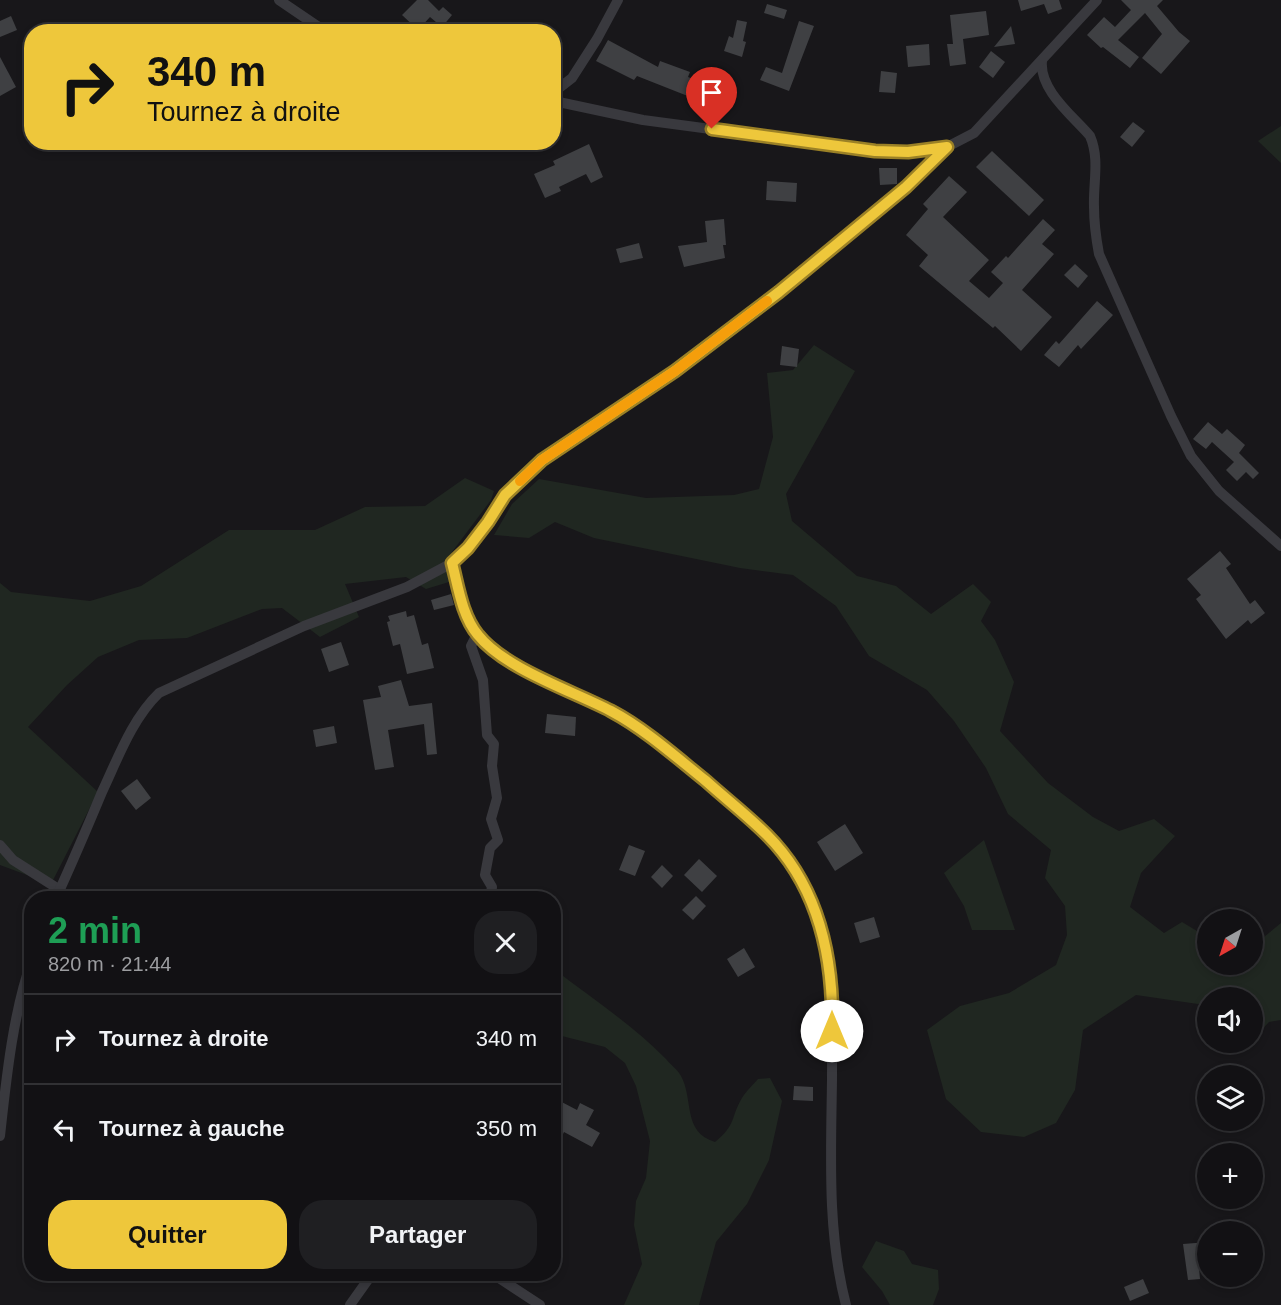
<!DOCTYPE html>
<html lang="fr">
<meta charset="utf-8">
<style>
:root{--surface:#121114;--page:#1f1f22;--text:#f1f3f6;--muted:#9c9da0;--line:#313134;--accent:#eec73b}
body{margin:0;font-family:Arial,sans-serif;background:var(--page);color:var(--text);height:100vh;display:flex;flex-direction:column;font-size:22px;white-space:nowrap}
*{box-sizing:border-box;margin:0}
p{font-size:20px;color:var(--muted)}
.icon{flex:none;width:33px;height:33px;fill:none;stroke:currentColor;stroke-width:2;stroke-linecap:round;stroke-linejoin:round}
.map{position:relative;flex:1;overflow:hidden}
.drawer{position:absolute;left:24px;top:891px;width:537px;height:390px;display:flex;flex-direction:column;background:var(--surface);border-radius:24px;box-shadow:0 3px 9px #0003,0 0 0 2px var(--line)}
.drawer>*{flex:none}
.banner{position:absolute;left:24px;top:24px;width:537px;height:126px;border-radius:24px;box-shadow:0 3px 9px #0003,0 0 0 2px var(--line);background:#eec73b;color:#111;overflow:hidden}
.needle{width:39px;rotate:219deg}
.fabs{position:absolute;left:1197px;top:909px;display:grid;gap:12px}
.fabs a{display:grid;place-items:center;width:66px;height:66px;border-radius:50%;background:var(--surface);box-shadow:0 3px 9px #0003,0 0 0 2px var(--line);font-size:30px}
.pin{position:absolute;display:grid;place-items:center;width:51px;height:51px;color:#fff;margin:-62px -26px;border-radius:50% 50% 50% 0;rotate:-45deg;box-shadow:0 0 6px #0007}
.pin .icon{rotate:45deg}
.me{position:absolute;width:66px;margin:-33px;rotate:0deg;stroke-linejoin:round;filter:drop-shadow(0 0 4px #0008)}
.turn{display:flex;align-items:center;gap:21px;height:126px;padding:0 24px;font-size:27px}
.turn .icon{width:78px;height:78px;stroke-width:2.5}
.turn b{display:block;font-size:42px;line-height:51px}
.round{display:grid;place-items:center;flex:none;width:63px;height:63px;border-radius:24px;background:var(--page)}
.headline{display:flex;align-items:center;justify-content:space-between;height:102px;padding:0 24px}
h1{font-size:36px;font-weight:800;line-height:45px;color:#1e9e55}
.button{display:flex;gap:12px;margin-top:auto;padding:12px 24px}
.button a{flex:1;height:69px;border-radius:24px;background:var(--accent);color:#111;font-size:24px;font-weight:800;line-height:69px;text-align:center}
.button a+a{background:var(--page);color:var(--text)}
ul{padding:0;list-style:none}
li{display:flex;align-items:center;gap:18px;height:90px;padding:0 24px;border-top:2px solid var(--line)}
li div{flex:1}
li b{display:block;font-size:22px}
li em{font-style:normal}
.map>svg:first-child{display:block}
</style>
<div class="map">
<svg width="1281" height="1305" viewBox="0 0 1281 1305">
<rect width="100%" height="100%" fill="#18171a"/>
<!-- green -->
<g fill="#202721">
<path d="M1281 126V163L1258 141Z"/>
<path d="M814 345 855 371 786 494 792 521 857 576 896 586 931 614 973 584 991 602 981 621 995 640 1014 682 1000 731 1048 783 1093 817 1119 831 1154 819 1175 836 1141 873 1130 907 1164 933 1182 922 1207 937 1208 964H1252L1253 946 1281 923V1020L1269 1022 1253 1039 1252 998H1208L1207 1003 1198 1004 1136 995 1083 1030 1075 1090 1056 1123 1024 1137 981 1132 946 1099 927 1030 960 1006 1009 993 1056 965 1067 935 1065 906 1045 878 1051 850 1008 814 986 768 954 721 927 690 869 656 836 606 793 575 740 568 594 538 555 522 529 538 494 535 512 504 539 479 646 498 734 495 759 489 773 437 767 373 793 370Z"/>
<path d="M465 478 494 491 491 500 452 552 449 582 426 589 406 577 345 584 359 617 320 637 282 608 262 609 187 638 139 640 98 657 67 685 28 727 98 792 51 884 0 865V583L11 592 90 601 141 586 229 530H315L365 507 425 506Z"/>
<path d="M984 840 1015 930H972L964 906 944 873Z"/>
<path d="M554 969C591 998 633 1025 666 1059 670 1064 678 1070 681 1076 694 1100 682 1132 715 1142 737 1124 730 1118 742 1098 746 1091 753 1085 758 1079L770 1078 782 1101 769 1160 747 1204 716 1242 699 1305H624L642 1264 634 1225 636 1201 646 1178 650 1141 636 1086 625 1063 605 1047 554 1034Z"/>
<path d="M876 1241 904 1251 912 1264 938 1270 939 1289 933 1305H890L882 1291 862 1267Z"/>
</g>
<!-- building -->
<g fill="#3f4043">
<path d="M417 0H428L439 11 443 7 452 15 442 27 430 17 418 30 402 15Z"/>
<path d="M1018 0H1059L1062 9 1048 14 1044 4 1021 11Z"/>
<path d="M1121 0H1163L1157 6 1179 32 1190 41 1161 74 1142 58 1162 34 1145 13 1118 40 1139 57 1130 68 1103 47 1101 48 1087 35 1104 17 1115 27 1131 10Z"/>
<path d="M767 4 787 10 784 19 764 13Z"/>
<path d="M986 11 989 35 963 39 966 64 950 66 947 44H953L950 15Z"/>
<path d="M11 16 17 30 0 37V21Z"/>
<path d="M737 20 747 22 743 41 746 42 742 57 724 51 729 36 733 38Z"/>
<path d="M799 21 814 26 789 91 760 80 766 67 782 73Z"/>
<path d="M1011 26 1015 44 994 47Z"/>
<path d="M608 40 658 67 660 61 690 72 688 77 719 89 713 106 637 76 634 80 596 61Z"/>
<path d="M929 44 930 65 908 67 906 46Z"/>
<path d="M991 51 1005 62 993 78 979 67Z"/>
<path d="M0 57 16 87 0 96Z"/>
<path d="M881 71 897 73 895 93 879 92Z"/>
<path d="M1133 122 1145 131 1132 147 1120 137Z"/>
<path d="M589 144 603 177 591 183 586 174 559 187 561 191 545 198 534 174 555 165 553 161Z"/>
<path d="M992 151 1044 200 1029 216 976 167Z"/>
<path d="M879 168H897V184L880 185Z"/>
<path d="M949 176 967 192 943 217 989 260 969 281 989 298 1003 283 991 272 1006 256 1008 258 1043 219 1055 230 1042 244 1054 254 1022 290 1052 317 1021 351 995 326 993 328 919 266 928 255 906 235 928 209 923 204Z"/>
<path d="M767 181 797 183 796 202 766 200Z"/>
<path d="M724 219 726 245H723L725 258 684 267 678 246 707 242 705 221Z"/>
<path d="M639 243 643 258 620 263 616 249Z"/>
<path d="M1075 264 1088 276 1078 288 1064 275Z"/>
<path d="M1097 301 1113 315 1081 349 1078 345 1059 367 1044 355 1056 341 1059 344Z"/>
<path d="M782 346 799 349 797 367 780 365Z"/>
<path d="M1208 422 1222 434 1227 429 1245 445 1239 453 1259 473 1253 479 1246 472 1237 481 1226 470 1234 462 1212 442 1206 449 1193 439Z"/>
<path d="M1220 551 1231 564 1226 568 1250 604 1255 600 1265 613 1251 624 1248 620 1226 639 1196 599 1201 595 1187 579Z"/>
<path d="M451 594 454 605 434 610 431 600Z"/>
<path d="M406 611 407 617 414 615 422 645 428 643 434 668 407 674 400 644 393 646 387 622 390 621 388 616Z"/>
<path d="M341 642 349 665 329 672 321 649Z"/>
<path d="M401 680 409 706 432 703 437 754 427 755 424 724 388 730 394 767 375 770 363 700 381 697 378 686Z"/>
<path d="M547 714 576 717 575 736 545 733Z"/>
<path d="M334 726 337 743 316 747 313 730Z"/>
<path d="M137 779 151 798 136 810 121 791Z"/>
<path d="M845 824 863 853 835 871 817 842Z"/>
<path d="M629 845 645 851 635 876 619 870Z"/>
<path d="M699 859 717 876 702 892 684 875Z"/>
<path d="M662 865 673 876 662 888 651 877Z"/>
<path d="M696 896 706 906 693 920 682 910Z"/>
<path d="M874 917 880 937 860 943 854 923Z"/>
<path d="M744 948 755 967 738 977 727 959Z"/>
<path d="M794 1086 813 1087V1101L793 1100Z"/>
<path d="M554 1098 577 1110 580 1103 594 1110 586 1125 600 1133 592 1147 564 1132 561 1138 554 1134Z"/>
<path d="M1208 1242V1256L1198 1257 1200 1279 1188 1280 1183 1244Z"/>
<path d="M1143 1279 1149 1293 1130 1301 1124 1287Z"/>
</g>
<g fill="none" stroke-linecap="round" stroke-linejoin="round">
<!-- minor -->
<g stroke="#39393e" stroke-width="10">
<path d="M279 0 326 32"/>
<path d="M1042 61C1039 90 1073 116 1090 136 1100 159 1093 183 1094 207 1094 223 1096 238 1099 254L1171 416 1191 456 1219 491 1281 546"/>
<path d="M554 92 572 78 597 39 618 0"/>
<path d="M554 101 643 120 875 151 908 152 947 147 974 133 1097 0"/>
<path d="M452 563C458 585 463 619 479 636 512 672 568 689 611 711 632 722 652 739 671 754 715 788 764 823 795 870 837 931 832 1010 832 1080 831 1155 827 1232 846 1305"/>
<path d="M477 634 471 646 483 680 487 735 494 744 492 766 497 798 491 819 498 840 490 848 485 875 492 887 490 898"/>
<path d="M0 845 13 860 60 890"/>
<path d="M56 898C72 863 87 828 102 792 118 758 132 719 159 693L304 626 407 587 452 563 468 548 487 522 505 495 542 460 675 371 779 292 906 187 947 147"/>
<path d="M0 1136C6 1081 13 1012 32 960"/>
<path d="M493 1274 540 1305"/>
<path d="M350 1305 372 1274"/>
</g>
</g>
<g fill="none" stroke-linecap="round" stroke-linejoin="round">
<defs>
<path id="route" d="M712 129 875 151 908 152 947 147 906 187 779 292 675 371 542 460 505 495 488 522 468 548 452 563C458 586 462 616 478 635 505 669 573 691 611 711 645 729 676 757 706 781 726 799 748 816 767 835 819 887 834 960 832 1031"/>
</defs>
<!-- route casing -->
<use href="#route" stroke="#9b8126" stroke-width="15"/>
<!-- route -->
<use href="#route" stroke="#eec73b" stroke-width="10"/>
<!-- slow -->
<path stroke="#f59e0b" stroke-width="10" d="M520 481 542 460 675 371 767 301"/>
</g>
</svg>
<div class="fabs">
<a><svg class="needle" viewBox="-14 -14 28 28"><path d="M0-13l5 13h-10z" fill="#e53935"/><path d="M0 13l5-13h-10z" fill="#9c9da0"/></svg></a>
<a><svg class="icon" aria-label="sound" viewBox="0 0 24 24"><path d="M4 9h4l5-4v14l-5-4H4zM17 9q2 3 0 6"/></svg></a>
<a><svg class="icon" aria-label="layers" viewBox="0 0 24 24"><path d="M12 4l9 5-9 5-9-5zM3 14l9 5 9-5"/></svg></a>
<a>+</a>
<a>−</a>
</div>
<div class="pin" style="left:712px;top:129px;background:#d93025"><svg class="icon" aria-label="arrive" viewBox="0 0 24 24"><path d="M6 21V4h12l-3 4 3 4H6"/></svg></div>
<svg class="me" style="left:832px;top:1031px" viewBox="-20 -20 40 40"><circle r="19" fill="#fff"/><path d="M0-13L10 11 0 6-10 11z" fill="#eec73b"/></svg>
<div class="banner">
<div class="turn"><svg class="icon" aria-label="right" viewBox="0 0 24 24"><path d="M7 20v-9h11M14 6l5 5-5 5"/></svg><div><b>340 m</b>Tournez à droite</div></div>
</div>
<section class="drawer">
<div class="headline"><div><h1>2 min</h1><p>820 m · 21:44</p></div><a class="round"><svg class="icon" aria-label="close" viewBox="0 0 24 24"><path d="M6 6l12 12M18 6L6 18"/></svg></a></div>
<ul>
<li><svg class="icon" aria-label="right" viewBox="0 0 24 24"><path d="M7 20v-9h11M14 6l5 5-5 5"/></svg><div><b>Tournez à droite</b></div><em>340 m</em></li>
<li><svg class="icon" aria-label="left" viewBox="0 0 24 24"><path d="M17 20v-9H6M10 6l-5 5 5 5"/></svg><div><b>Tournez à gauche</b></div><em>350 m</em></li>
</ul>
<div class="button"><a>Quitter</a><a>Partager</a></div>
</section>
</div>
